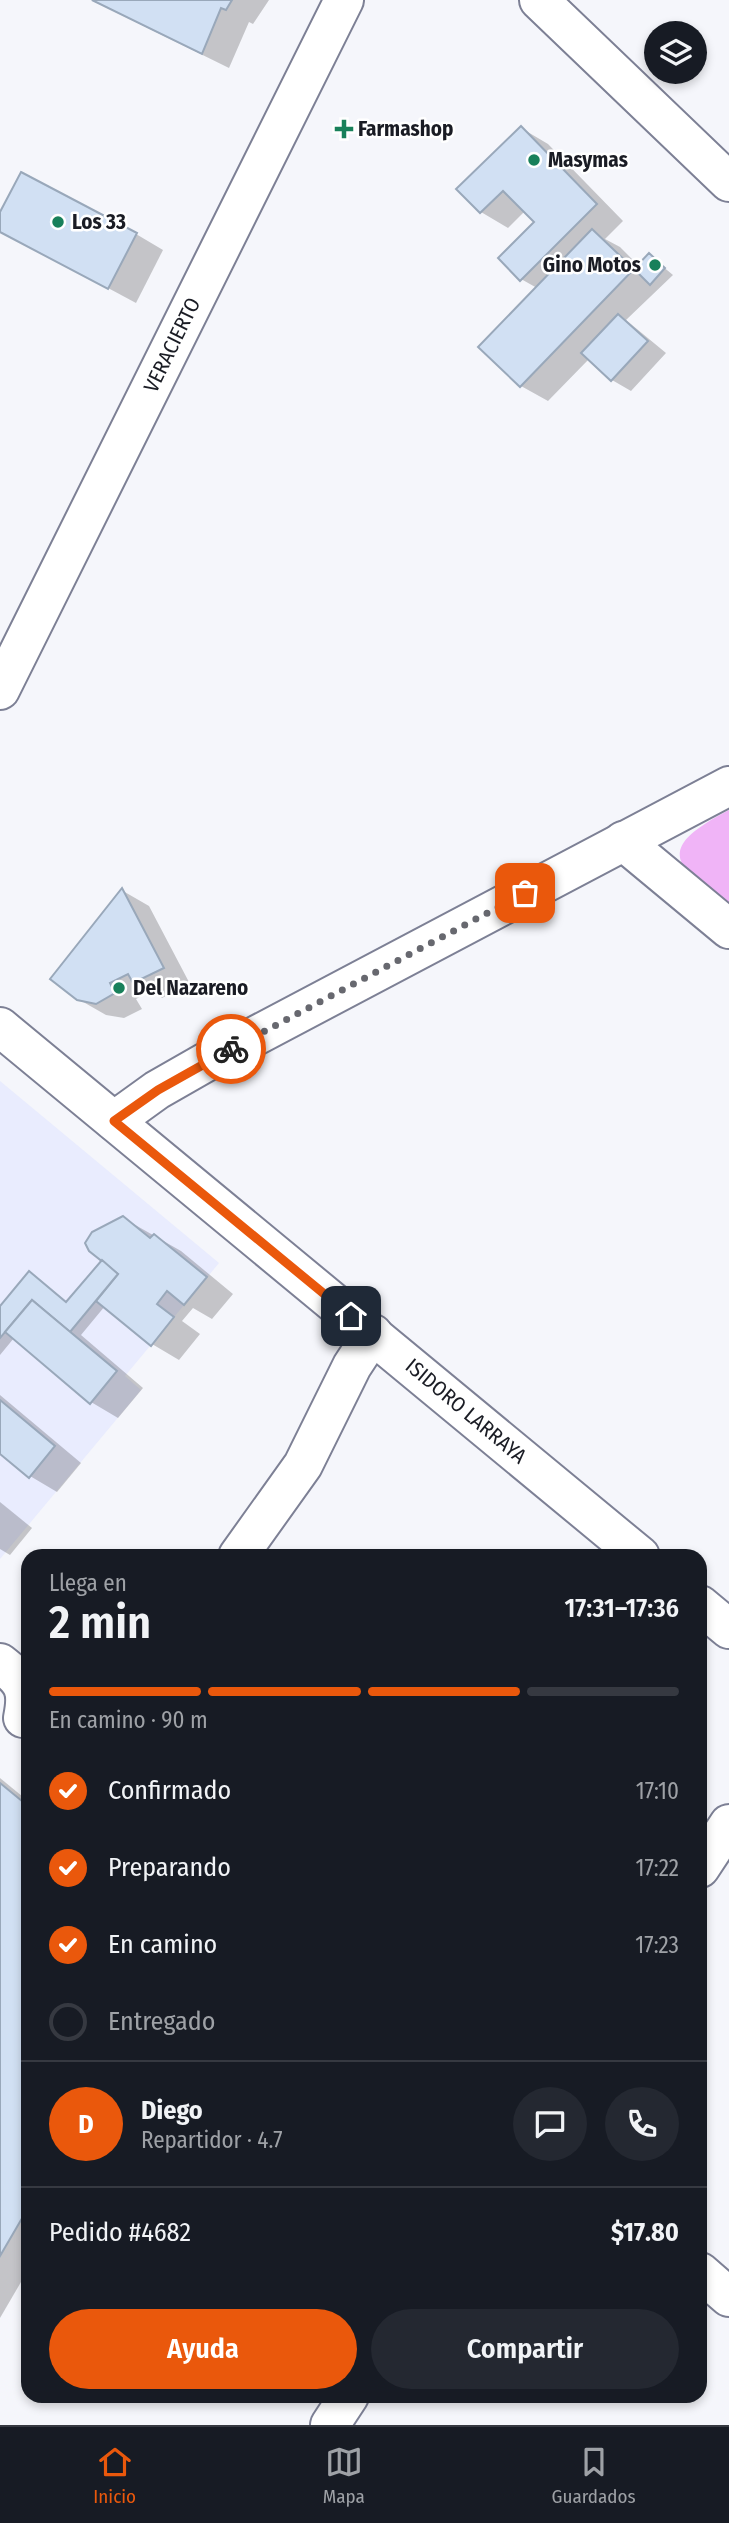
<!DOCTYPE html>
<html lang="es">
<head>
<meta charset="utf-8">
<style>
  body { margin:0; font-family:"Fira Sans Condensed",sans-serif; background:#242831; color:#f1f3f6; height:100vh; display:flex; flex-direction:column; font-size:26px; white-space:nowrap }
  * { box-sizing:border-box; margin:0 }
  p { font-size:23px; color:#9ea1a6 }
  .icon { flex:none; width:38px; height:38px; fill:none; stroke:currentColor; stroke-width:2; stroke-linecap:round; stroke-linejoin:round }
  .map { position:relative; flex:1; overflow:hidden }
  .drawer { position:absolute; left:21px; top:1549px; width:686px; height:854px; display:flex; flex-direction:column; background:#171b24; border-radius:21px; box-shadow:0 4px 10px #0003 }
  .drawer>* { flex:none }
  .buttons { position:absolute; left:644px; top:21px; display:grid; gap:14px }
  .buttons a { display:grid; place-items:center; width:63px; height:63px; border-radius:50%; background:#171b24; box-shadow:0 4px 10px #0003; font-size:35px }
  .pin { position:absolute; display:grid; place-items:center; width:60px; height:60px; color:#fff; margin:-30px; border-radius:14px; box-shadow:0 4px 10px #0006 }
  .courier { position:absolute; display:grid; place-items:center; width:70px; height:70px; margin:-35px; border:5px solid #ea580c; border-radius:50%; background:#fff; color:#222; box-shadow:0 2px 9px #0007 }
  .summary em { font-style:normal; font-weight:600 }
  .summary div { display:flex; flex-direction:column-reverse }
  .summary { display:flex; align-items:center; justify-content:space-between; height:119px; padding:0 28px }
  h1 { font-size:46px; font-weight:600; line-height:52px }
  .bar { display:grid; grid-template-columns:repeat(4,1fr); gap:10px 7px; align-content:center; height:84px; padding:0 28px }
  .bar i { height:9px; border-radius:5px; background:#363941 }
  .bar .current { background:#ea580c }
  .bar p { grid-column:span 4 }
  .line { display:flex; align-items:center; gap:18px; padding:0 28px; border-top:2px solid #363941 }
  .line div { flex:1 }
  .round { display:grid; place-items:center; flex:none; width:74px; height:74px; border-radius:37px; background:#242831 }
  ol { padding:0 28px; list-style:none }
  li { display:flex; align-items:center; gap:21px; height:77px }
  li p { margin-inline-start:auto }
  li .icon { padding:7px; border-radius:50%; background:#ea580c; color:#fff; stroke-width:4 }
  li:last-child { color:#9ea1a6 }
  li i { width:38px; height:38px; border:4px solid #363941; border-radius:50% }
  .cta { display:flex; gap:14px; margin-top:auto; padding:14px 28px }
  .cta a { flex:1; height:80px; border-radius:42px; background:#ea580c; color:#fff; font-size:28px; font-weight:600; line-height:80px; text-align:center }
  .cta a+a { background:#242831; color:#f1f3f6 }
  .tabs { display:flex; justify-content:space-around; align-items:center; height:98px; border-top:2px solid #363941; background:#171b24; font-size:19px; color:#9ea1a6 }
  .tabs a { display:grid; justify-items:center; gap:4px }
  .tabs .current { color:#ea580c }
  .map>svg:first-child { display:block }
</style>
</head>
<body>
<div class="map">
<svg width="729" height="2425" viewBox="0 0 729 2425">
  <rect width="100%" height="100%" fill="#f5f6fb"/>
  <!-- built -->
  <polygon fill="#e9ecfe" points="0,1081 219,1263 125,1376 141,1390 0,1559"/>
  <!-- green -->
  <path fill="#f0b4f7" d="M729,810V912C677,864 651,851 729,810Z"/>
  <!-- shadow -->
  <g fill="#0003">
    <polygon points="91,0 269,0 253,24 249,22 229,68"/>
    <polygon points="521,128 548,144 623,221 605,239 620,247 639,266 649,255 673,275 626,320 666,353 631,391 612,380 589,359 548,401 521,386 537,288 521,279 536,222 525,211 508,228 481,212"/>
    <polygon points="0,216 136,234 163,250 136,303 0,230"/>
    <polygon points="123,891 149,906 190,984 162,998 151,991 136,999 142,1009 124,1018 106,1015 78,999"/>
    <polygon points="123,1218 181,1251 233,1294 212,1319 193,1308 182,1321 200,1334 179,1360 152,1344 105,1306 81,1335 143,1388 118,1418 91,1402 14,1338 0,1355 0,1309 30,1274 68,1303 104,1260 87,1243 89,1236"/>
    <polygon points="0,1395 81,1463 57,1492 30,1476 0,1452"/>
    <polygon points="0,1502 32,1528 10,1555 0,1549"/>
    <polygon points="0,1778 28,1801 28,2270 0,2318"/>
  </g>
  <!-- building -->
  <g fill="#d1e0f3" stroke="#99a8ba" stroke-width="2">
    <polygon points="92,0 232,0 226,10 221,8 202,54"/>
    <polygon points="521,126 597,204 520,281 498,258 534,222 503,191 480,213 456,189"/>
    <polygon points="21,172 137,233 108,289 0,232 0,212"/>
    <polygon points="592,229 634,269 520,387 478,347"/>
    <polygon points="649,253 665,268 650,285 634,269"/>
    <polygon points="618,314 648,341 611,381 581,353"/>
    <polygon points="122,888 164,968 133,983 128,974 110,983 115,993 96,1004 77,1000 50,979"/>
    <polygon points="123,1216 150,1238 154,1234 207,1277 184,1305 167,1291 157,1304 174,1317 151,1346 96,1301 118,1274 89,1251 85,1243 92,1232"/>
    <polygon points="102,1260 118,1274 70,1332 32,1300 0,1338 0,1306 29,1271 66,1302"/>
    <polygon points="32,1300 117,1371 90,1404 5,1332"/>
    <polygon points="0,1400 55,1446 29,1478 0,1454"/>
    <polygon points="0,1783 28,1806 28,2208 0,2256"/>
  </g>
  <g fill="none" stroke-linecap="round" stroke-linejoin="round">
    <!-- minor casing -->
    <g stroke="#7d8095" stroke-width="42">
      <g id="minor">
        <polyline points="0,690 344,0"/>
        <polyline points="623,841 729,929"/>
        <polyline points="0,1027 640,1556"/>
        <polyline points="114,1121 157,1090 206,1062 729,786"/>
        <polyline points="238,1556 303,1465 352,1366 373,1334"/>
        <polyline points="700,1605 729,1629"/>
        <path d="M0,1663C23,1681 29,1688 23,1718"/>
        <polyline points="700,1868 729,1824"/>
        <polyline points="700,2272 729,2297"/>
        <polyline points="330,2425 349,2396"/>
      </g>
    </g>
    <!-- major casing -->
    <g stroke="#7d8095" stroke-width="42">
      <polyline id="major" points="539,0 729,182"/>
    </g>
    <!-- minor -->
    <use href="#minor" stroke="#fff" stroke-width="38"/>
    <!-- major -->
    <use href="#major" stroke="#fff" stroke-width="38"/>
  </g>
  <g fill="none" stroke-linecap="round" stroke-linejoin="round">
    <!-- done -->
    <polyline stroke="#67686f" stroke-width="7" stroke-dasharray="0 12.6" points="231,1049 525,893"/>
    <!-- route -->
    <polyline stroke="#ea580c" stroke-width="9" points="231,1049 158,1090 114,1121 351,1316"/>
  </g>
  <!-- markers -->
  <g fill="#18805a" stroke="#fff" stroke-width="2.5">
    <path d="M340.5 118.5h7v7h7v7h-7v7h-7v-7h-7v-7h7z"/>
    <circle cx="534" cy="160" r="7"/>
    <circle cx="58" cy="222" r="7"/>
    <circle cx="655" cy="265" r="7"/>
    <circle cx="119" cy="988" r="7"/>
  </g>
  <g text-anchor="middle" stroke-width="5" stroke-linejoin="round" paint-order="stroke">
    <!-- poi labels -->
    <g font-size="21" font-weight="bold" fill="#1a1c24" stroke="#fff" text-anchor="start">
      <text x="358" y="136">Farmashop</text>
      <text x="548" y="167">Masymas</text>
      <text x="72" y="229">Los 33</text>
      <text x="641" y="272" text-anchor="end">Gino Motos</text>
      <text x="133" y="995">Del Nazareno</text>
    </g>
    <!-- street labels -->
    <g font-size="21" fill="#1a1c24" stroke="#fff">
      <text transform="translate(172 345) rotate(-64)" y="7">VERACIERTO</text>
      <text transform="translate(466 1411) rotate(40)" y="7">ISIDORO LARRAYA</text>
    </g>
  </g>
</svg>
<div class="buttons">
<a><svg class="icon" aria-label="layers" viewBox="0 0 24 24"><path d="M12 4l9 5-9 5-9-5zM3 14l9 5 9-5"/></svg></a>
</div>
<div class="pin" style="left:525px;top:893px;background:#ea580c"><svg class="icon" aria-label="bag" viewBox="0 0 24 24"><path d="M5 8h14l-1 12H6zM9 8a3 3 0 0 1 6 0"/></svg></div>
<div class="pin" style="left:351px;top:1316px;background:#1f2937"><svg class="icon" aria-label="home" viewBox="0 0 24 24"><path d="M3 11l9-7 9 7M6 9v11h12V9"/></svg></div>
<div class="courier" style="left:231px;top:1049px"><svg class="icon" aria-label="bike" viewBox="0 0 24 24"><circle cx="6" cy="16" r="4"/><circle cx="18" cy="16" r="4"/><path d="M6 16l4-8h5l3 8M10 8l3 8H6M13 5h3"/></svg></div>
<section class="drawer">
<div class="summary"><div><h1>2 min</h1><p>Llega en</p></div><em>17:31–17:36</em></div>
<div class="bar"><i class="current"></i><i class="current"></i><i class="current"></i><i></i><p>En camino · 90 m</p></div>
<ol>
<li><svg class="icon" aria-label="check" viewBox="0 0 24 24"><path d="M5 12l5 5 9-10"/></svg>Confirmado<p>17:10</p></li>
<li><svg class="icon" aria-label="check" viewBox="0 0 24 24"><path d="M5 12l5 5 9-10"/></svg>Preparando<p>17:22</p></li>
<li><svg class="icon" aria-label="check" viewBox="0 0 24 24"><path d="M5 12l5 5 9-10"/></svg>En camino<p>17:23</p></li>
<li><i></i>Entregado</li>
</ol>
<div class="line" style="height:126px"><b class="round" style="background:#ea580c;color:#fff">D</b><div><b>Diego</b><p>Repartidor · 4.7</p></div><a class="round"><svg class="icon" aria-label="chat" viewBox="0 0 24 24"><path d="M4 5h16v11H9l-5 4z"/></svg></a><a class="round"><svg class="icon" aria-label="phone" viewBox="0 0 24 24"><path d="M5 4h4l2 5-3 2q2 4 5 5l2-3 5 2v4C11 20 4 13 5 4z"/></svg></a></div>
<div class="line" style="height:91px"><div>Pedido #4682</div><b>$17.80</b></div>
<div class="cta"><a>Ayuda</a><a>Compartir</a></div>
</section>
</div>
<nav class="tabs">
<a class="current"><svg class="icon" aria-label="home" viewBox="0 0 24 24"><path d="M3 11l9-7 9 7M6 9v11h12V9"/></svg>Inicio</a>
<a><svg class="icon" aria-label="map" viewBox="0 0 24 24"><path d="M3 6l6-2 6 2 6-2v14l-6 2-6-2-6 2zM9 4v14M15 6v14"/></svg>Mapa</a>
<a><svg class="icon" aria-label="saved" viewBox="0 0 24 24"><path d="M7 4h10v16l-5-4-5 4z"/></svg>Guardados</a>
</nav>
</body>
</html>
